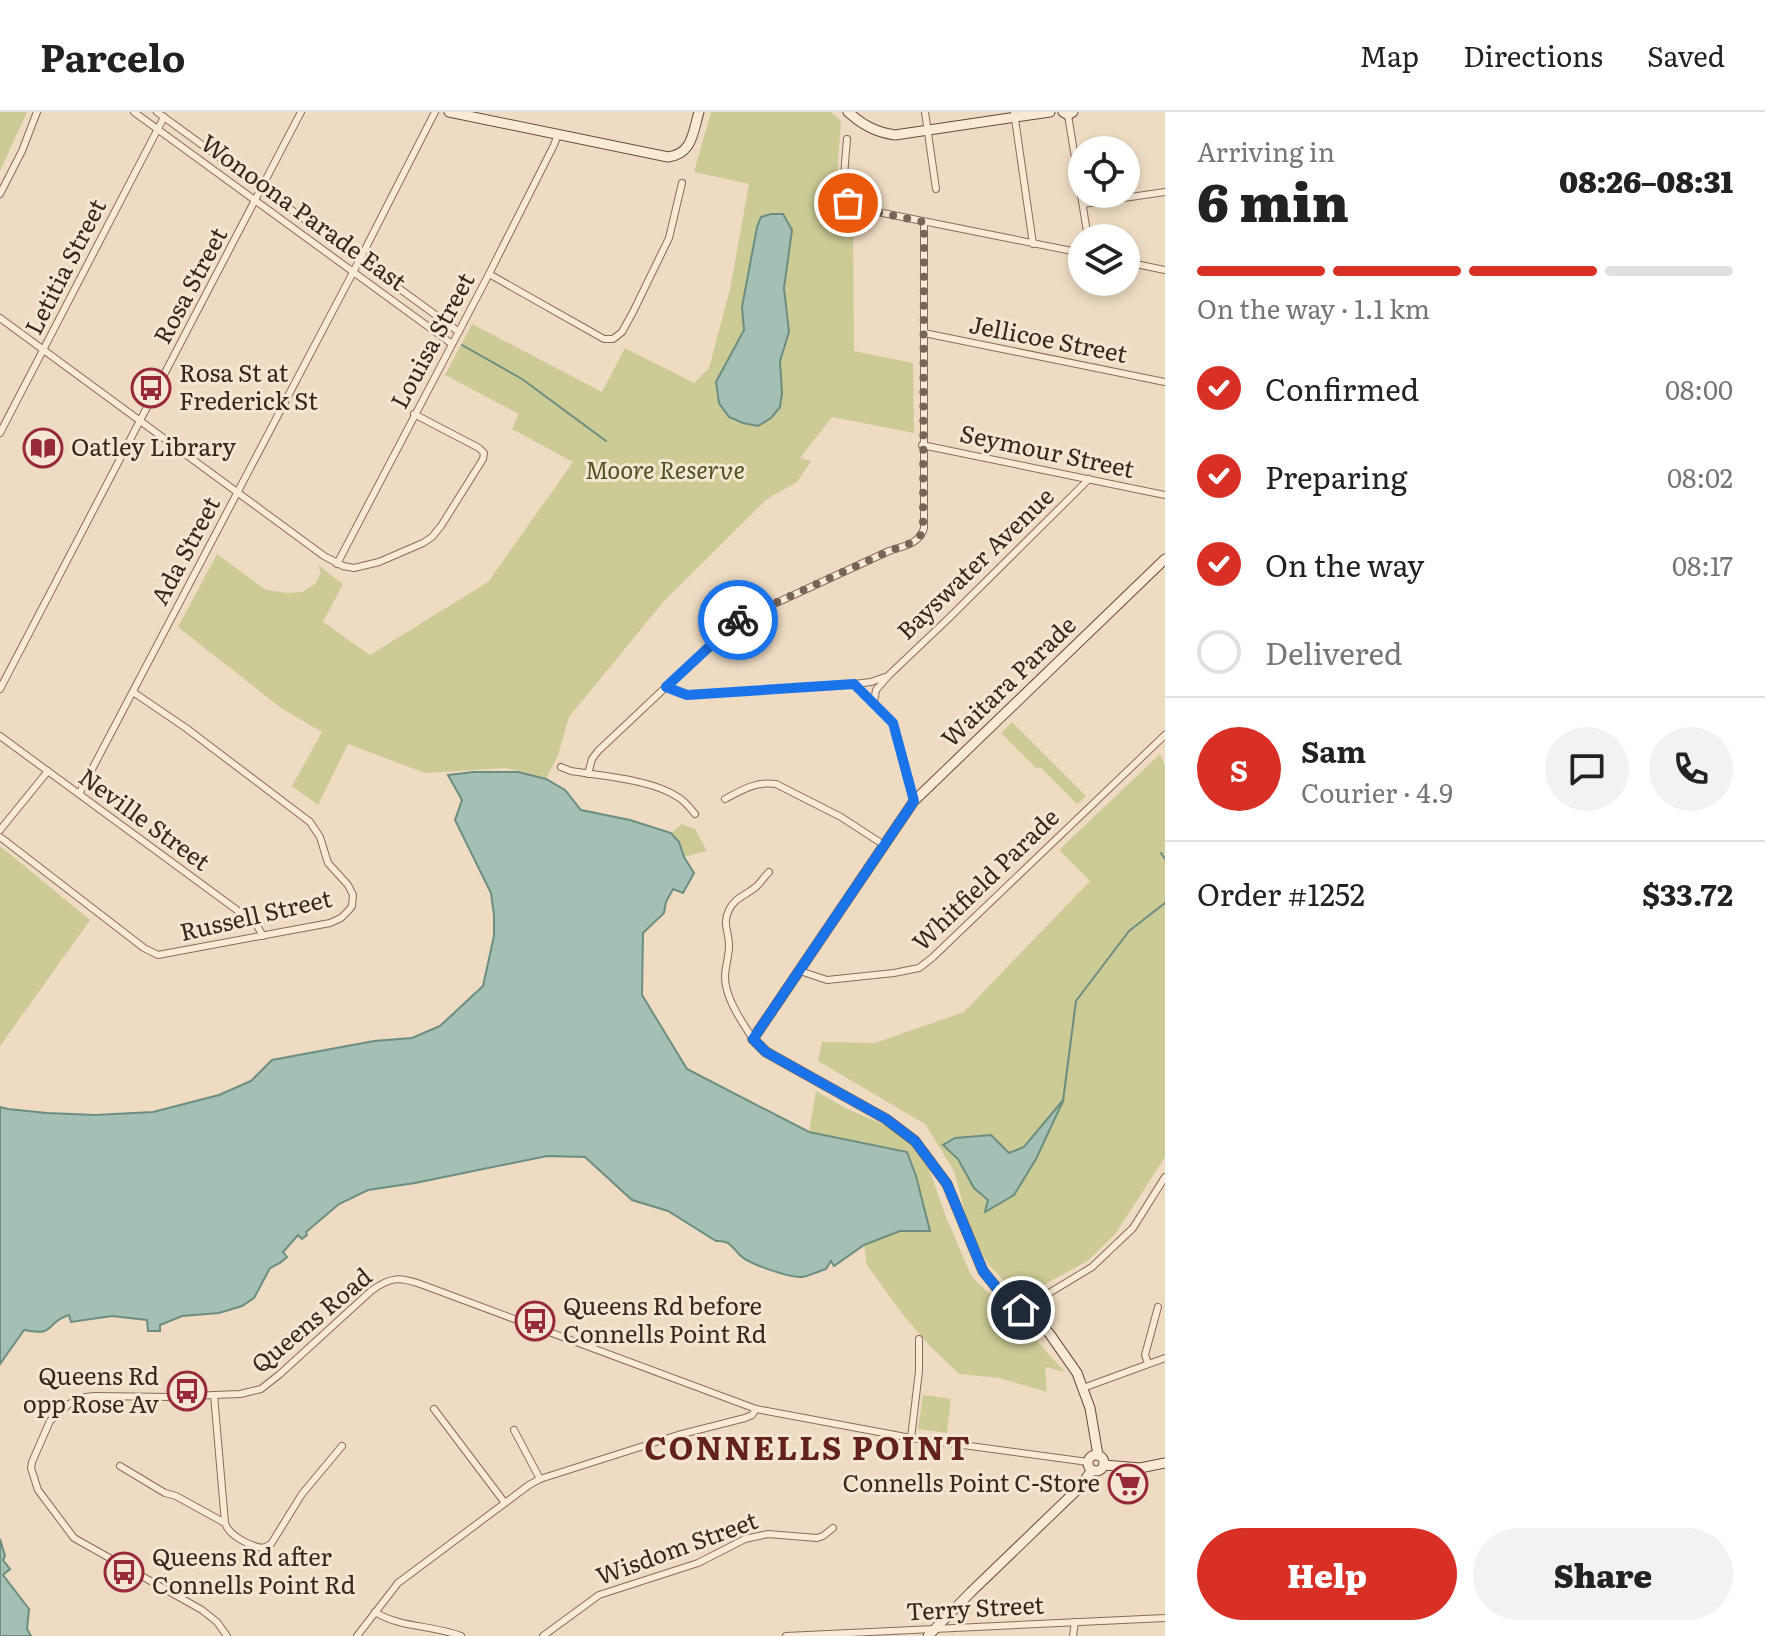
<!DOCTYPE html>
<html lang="en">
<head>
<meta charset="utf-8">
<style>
  body { margin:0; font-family:Literata,serif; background:#f2f2f2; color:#222; height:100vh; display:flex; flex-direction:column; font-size:30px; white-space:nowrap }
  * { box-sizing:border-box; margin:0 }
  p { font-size:26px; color:#767676 }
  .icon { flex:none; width:44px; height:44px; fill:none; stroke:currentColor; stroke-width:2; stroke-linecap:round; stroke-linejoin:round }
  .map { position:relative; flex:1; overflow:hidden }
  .side { display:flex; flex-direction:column; background:#fff; width:600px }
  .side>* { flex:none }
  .tools { position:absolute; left:1068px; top:24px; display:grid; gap:16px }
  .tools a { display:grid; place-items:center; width:72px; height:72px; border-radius:50%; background:#fff; box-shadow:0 4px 12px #0003; font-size:40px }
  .pin { position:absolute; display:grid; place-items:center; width:68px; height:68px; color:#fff; margin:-34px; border:4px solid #fff; border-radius:50%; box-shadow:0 2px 8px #0007 }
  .courier { position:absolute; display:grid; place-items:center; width:80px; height:80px; margin:-40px; border:6px solid #1a73e8; border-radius:50%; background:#fff; color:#222; box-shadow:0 2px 10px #0007 }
  .summary em { font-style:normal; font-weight:800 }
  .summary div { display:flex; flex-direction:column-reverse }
  .summary { display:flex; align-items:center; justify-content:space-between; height:136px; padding:0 32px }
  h1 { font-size:52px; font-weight:800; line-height:60px }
  .bar { display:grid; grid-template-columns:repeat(4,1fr); gap:12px 8px; align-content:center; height:96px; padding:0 32px }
  .bar i { height:10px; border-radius:6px; background:#e0e0e0 }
  .bar .current { background:#d93025 }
  .bar p { grid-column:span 4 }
  .line { display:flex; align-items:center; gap:20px; padding:0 32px; border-top:2px solid #e0e0e0 }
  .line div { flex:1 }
  .round { display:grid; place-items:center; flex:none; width:84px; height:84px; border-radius:42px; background:#f2f2f2 }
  ol { padding:0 32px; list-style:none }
  li { display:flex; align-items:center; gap:24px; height:88px }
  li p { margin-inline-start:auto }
  li .icon { padding:8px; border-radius:50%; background:#d93025; color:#fff; stroke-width:4 }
  li:last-child { color:#767676 }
  li i { width:44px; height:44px; border:4px solid #e0e0e0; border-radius:50% }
  .action { display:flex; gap:16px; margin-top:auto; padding:16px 32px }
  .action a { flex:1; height:92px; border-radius:48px; background:#d93025; color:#fff; font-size:32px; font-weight:800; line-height:92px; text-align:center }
  .action a+a { background:#f2f2f2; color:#222 }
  header { display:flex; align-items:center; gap:48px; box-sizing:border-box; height:112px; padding:0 40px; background:#fff; border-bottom:2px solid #e0e0e0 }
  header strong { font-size:38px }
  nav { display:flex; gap:44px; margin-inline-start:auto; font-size:28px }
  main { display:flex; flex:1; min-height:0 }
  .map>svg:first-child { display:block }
</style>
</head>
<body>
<header>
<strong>Parcelo</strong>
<nav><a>Map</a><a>Directions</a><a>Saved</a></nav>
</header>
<main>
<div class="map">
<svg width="1165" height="1524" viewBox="0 0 1165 1524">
  <rect width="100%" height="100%" fill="#eedbc2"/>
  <!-- green -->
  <g fill="#cccb96">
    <polygon points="0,0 27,0 0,59"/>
    <path d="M711,0H831L841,9L836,77C837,90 840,101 853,105L854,239L913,251L914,321L832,305L800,346L811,349L797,370L767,387L664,489L569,605L558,643L546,667L506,656L425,661L348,632L318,693L292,674L322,620L281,596L178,515L217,442L266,478L288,481L302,480L315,472L321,461L318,453L343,472L323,510L370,543L488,470L573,350L512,317L519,302L445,263L472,212L602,280L625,236L694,271L709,256L730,177L749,72L694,60Z"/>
    <polygon points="1012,610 1086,684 1077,692 1040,655 1037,657 1001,621"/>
    <polygon points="1160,642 1165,654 1165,1045 1116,1121 1089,1148 1031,1180 1015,1180 988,1152 969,1115 954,1059 925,1012 818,949 822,930 875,931 964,900 1090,769 1059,738"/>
    <polygon points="682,712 695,717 707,739 684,745 679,730 671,721"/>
    <polygon points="0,734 90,808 0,934"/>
    <polygon points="816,979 845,996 887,1014 914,1033 927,1051 946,1105 972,1165 1023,1214 1065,1260 1045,1255 1047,1280 999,1266 959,1262 928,1232 901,1200 867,1153 864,1133 901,1119 930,1119 916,1064 907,1040 809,1020"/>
    <polygon points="923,1283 951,1287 947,1321 918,1317"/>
  </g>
  <!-- water -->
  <g fill="#a4c0b4" stroke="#6b8e81" stroke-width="2">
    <polygon points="771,102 783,102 792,118 784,176 789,220 780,249 782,281 780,295 771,306 758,314 743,311 729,305 719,291 716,270 744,218 742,195 757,115 761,105"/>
    <path d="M473,660H518L546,667L565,678L581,698L630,708L671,721L679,730L684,745L694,761L683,781L673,777L666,790L664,801L643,821L642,883L687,957L809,1020L907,1040L916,1064L930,1119H900L864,1133L834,1154L831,1149L826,1157C819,1159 809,1164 802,1165C790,1166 749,1152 741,1144C731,1135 731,1128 716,1129L668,1099L632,1088L585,1045L547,1044L415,1071L368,1078L339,1092L306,1120L307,1123L302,1127L298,1123L283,1140L287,1145L280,1151L270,1156L254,1186L242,1194L219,1201L182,1204L160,1213V1219H148L147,1208L112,1204L71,1210L69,1203C45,1210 57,1225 24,1218L0,1252V995L8,997L47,1001L95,1003L153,1000L219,983L251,969L272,948L374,929L412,926L440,914L483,874L494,824V803L491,781L455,708L462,688L448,663Z"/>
    <polygon points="1064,987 1036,1047 1014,1083 985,1100 988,1088 974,1076 958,1047 943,1033 955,1026 991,1023 1009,1041 1024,1035"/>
    <polygon points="0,1427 5,1444 3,1448 10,1457 3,1463 29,1497 27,1517 31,1524 0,1524"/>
  </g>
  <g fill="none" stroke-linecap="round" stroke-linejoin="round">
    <!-- stream -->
    <g stroke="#6b8e81" stroke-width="2">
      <polyline points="462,233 522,267 606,329"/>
      <polyline points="1161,741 1165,747"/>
      <polyline points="1063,989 1076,889 1129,819 1165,791"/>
    </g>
    <!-- street casing -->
    <g stroke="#886c59" stroke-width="8">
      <g id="street">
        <polyline points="134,0 452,232"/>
        <polyline points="157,0 459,220"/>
        <polyline points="925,0 936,77"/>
        <polyline points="1014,0 1033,132"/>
        <polyline points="1068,3 1088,126"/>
        <path d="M847,27C846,46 839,82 853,95L1082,141"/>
        <polyline points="0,82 22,39 37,0"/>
        <polyline points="1083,92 1165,80"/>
        <polyline points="1126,150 1165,158"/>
        <polyline points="489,162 604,227 613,227 622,220 633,200 669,126 682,71"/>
        <polyline points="0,206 324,444 343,454 354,456 379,450 423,431 432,425 441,414 483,347 484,341 479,336 414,302"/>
        <polyline points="924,221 1165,270"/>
        <polyline points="0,321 164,5"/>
        <polyline points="922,333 1165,383"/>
        <polyline points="337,452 489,162 554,33 558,22"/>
        <polyline points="854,572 871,570 885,565"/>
        <polyline points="666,575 687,583 854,572 893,611 914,689"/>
        <polyline points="0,577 301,0"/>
        <polyline points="874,590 876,578 889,563 950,505 1089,367"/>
        <polyline points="0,624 256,812 263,824"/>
        <path d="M561,655L571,659C603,664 657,668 682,688C687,692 691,697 695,702"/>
        <path d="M588,662L592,647L598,639L735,510L889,439C903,434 920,432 924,416V110"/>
        <polyline points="79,682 360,147 435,0"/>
        <path d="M725,687C742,678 756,669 776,672L841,705L884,733"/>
        <polyline points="0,718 48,659"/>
        <polyline points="0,725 144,836 158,843 330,811 341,806 349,798 352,794 353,783 348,773 328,751 320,725 310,710 186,616 133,580"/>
        <polyline points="800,859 827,868 894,861 919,856 932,846 1165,623"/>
        <path d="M753,927C742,910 725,886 725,865C725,855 729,845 729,834C729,819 722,812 729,798C735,785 747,783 757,774C761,770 765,764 769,760"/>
        <polyline points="1021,1198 1092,1155 1133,1116 1165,1065"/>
        <polyline points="1148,1251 1145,1243 1158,1195"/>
        <polyline points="1083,1276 1165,1246"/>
        <polyline points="214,1283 225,1411"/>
        <polyline points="434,1297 505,1391"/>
        <polyline points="514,1318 540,1367"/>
        <polyline points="911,1326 919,1259 919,1227"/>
        <path d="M120,1354L165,1381L176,1384L225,1411C229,1424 250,1434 263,1436L271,1432L302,1382L342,1334"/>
        <path d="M375,1500C400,1516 433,1513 461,1524"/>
        <path d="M227,1524L217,1510L202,1498L74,1426L38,1378L31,1356L32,1350L50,1309L69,1292L85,1285L95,1284L170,1285L214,1283L240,1282L261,1277L280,1262L371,1179C391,1164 400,1165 423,1173L756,1297L911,1326L1088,1350"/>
        <polyline points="357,1524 398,1471 529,1373 540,1367 678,1323 745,1306 752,1303 756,1297"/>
        <polyline points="543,1524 599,1483 698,1451 745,1427 768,1422 817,1426 823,1424 833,1416"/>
        <polyline points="786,1524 1165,1506"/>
        <polyline points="1073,1524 1075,1510"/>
      </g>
    </g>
    <!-- secondary casing -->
    <g stroke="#694d3c" stroke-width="11">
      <g id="secondary">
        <path d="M449,0L668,45C693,42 693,19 699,0"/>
        <path d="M848,0C863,13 875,20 895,23L1050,0"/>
        <polyline points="1063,0 1068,3 1073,0"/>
        <circle cx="1096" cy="1351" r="8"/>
        <polyline points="1098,1343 1090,1296 1077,1261 1049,1221 1000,1180 983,1159 947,1072 915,1029 886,1007 766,940 753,927 914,689 1165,447"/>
        <polyline points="1104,1353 1140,1356 1165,1351"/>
        <polyline points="928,1524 971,1480 1079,1376 1092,1358"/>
      </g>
    </g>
    <!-- street -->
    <use href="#street" stroke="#f9e9d5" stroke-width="6"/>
    <!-- secondary -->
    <use href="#secondary" stroke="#f9e9d5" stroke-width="9"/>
  </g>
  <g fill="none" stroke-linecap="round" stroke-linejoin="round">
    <!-- done -->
    <path stroke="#776657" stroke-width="8" stroke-dasharray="0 14.4" d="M738,508L889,439C902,434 917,432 923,419L924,110L853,95L848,91"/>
    <!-- route -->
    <polyline stroke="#1a73e8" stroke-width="10" points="738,508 666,575 687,583 854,572 893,611 914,689 753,927 766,940 886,1007 915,1029 947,1072 983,1159 1000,1180 1021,1198"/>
  </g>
  <!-- icons -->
  <defs>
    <g id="bus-ring" transform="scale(2)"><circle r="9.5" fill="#f5e6d1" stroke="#972938" stroke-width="1.5"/><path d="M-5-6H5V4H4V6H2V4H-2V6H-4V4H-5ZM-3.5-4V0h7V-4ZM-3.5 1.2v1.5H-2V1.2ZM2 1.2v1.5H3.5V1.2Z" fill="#972938"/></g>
    <g id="library-ring" transform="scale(2)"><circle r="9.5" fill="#f5e6d1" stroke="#972938" stroke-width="1.5"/><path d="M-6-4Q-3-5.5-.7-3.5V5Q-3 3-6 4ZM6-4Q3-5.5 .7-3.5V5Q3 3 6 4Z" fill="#972938"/></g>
    <g id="supermarket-ring" transform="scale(2)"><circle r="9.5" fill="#f5e6d1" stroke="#972938" stroke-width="1.5"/><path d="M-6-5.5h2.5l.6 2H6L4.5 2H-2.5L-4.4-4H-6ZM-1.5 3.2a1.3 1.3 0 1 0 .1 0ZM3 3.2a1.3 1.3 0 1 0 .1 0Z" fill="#972938"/></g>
  </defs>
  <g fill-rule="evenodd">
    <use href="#bus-ring" x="151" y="276"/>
    <use href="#library-ring" x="43" y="336"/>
    <use href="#bus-ring" x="535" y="1209"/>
    <use href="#bus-ring" x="187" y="1279"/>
    <use href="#supermarket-ring" x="1128" y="1372"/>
    <use href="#bus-ring" x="124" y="1460"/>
  </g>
  <g text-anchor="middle" stroke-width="6" stroke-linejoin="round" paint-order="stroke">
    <!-- street labels -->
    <g font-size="24" fill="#37271d" stroke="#f5e6d1">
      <text transform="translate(303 101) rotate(36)" y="8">Wonoona Parade East</text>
      <text transform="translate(66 155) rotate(-63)" y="8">Letitia Street</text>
      <text transform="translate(191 174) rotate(-62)" y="8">Rosa Street</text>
      <text transform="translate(1048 228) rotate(11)" y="8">Jellicoe Street</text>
      <text transform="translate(433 229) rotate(-62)" y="8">Louisa Street</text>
      <text transform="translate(1047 340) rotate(12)" y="8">Seymour Street</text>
      <text transform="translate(186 439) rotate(-62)" y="8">Ada Street</text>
      <text transform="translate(976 452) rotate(-44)" y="8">Bayswater Avenue</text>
      <text transform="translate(1009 570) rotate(-44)" y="8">Waitara Parade</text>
      <text transform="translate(144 708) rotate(36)" y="8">Neville Street</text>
      <text transform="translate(986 768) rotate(-44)" y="8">Whitfield Parade</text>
      <text transform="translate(256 804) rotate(-13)" y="8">Russell Street</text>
      <text transform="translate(312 1209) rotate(-40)" y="8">Queens Road</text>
      <text transform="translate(677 1437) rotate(-20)" y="8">Wisdom Street</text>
      <text transform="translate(975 1497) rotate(-3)" y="8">Terry Street</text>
    </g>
    <!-- poi labels -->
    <g font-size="24" fill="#37271d" stroke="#f5e6d1" text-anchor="start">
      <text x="179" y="270">Rosa St at<tspan x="179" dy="28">Frederick St</tspan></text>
      <text x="71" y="344">Oatley Library</text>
      <text x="563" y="1203">Queens Rd before<tspan x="563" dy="28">Connells Point Rd</tspan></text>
      <text x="159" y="1273" text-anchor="end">Queens Rd<tspan x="159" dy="28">opp Rose Av</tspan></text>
      <text x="1100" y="1380" text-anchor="end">Connells Point C-Store</text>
      <text x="152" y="1454">Queens Rd after<tspan x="152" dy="28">Connells Point Rd</tspan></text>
    </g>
    <!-- park labels -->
    <g font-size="24" font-style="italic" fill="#4e5424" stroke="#f5e6d1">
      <text x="665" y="367">Moore Reserve</text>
    </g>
    <!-- district labels -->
    <g font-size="32" font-weight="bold" letter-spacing="2" fill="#64221d" stroke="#f5e6d1">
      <text x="808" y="1348">CONNELLS POINT</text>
    </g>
  </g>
</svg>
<div class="tools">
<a><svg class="icon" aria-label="locate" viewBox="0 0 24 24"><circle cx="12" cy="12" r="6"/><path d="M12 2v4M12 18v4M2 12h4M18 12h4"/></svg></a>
<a><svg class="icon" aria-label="layers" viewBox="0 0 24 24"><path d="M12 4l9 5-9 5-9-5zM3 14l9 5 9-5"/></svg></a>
</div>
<div class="pin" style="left:848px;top:91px;background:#ea580c"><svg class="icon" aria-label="bag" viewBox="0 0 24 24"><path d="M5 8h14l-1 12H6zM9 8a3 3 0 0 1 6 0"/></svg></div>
<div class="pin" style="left:1021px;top:1198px;background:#1f2937"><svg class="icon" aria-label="home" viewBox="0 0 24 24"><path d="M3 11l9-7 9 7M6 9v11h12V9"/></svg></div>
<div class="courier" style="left:738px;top:508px"><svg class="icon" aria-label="bike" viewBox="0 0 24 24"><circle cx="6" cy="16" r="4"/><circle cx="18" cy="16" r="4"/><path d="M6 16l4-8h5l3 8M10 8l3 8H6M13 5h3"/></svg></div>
</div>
<section class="side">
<div class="summary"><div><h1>6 min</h1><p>Arriving in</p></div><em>08:26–08:31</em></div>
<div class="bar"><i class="current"></i><i class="current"></i><i class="current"></i><i></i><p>On the way · 1.1 km</p></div>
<ol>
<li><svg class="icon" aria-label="check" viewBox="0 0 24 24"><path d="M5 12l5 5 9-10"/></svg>Confirmed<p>08:00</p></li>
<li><svg class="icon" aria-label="check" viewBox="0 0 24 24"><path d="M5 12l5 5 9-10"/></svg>Preparing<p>08:02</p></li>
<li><svg class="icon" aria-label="check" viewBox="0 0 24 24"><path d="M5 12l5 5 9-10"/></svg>On the way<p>08:17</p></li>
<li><i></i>Delivered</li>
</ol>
<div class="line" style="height:144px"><b class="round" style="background:#d93025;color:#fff">S</b><div><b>Sam</b><p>Courier · 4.9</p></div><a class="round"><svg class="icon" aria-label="chat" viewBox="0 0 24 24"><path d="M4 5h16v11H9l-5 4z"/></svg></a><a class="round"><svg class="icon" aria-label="phone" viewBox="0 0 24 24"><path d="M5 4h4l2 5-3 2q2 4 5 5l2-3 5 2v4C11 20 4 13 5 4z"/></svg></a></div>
<div class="line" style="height:104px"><div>Order #1252</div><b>$33.72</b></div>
<div class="action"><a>Help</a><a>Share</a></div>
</section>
</main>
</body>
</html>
